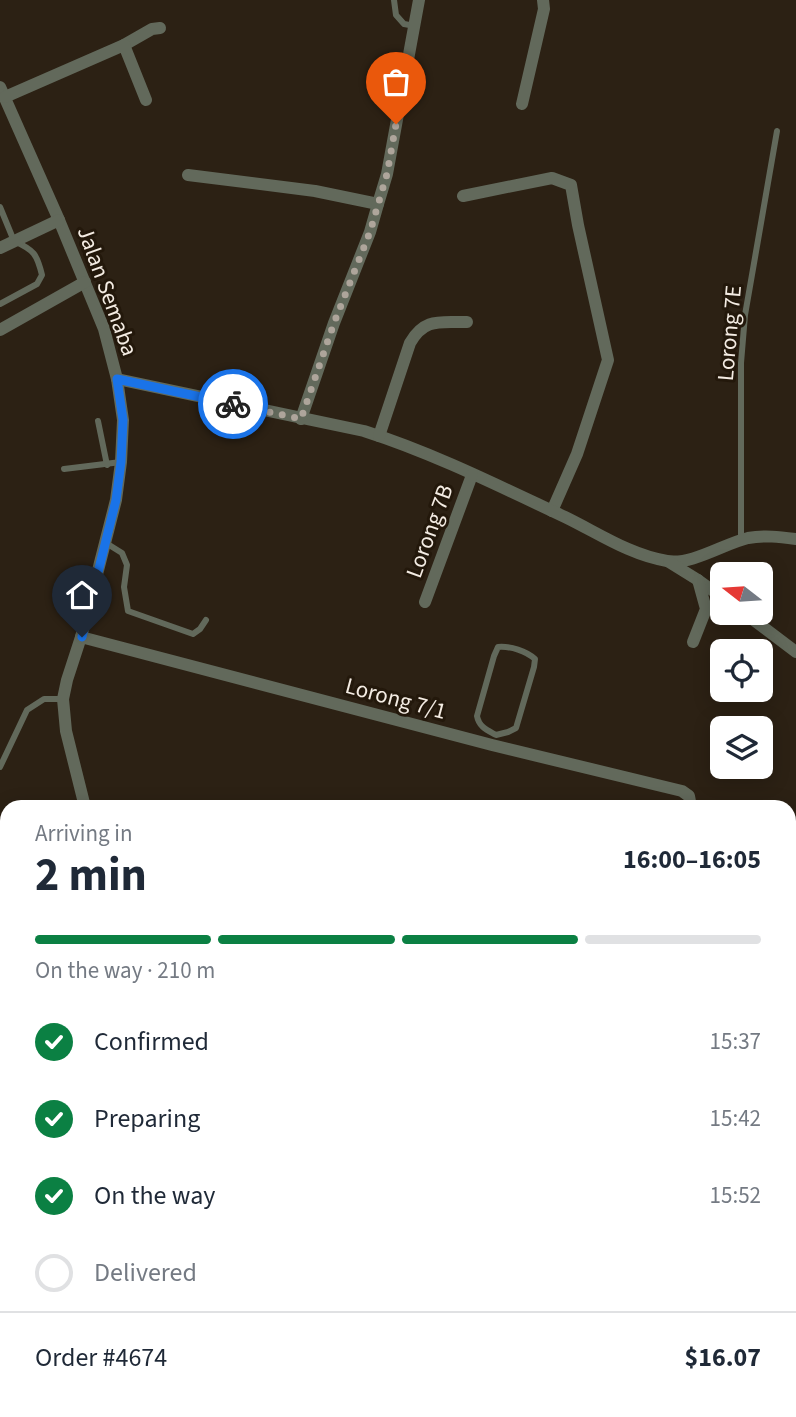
<!DOCTYPE html>
<html lang="en">
<head>
<meta charset="utf-8">
<style>
  body { margin:0; font-family:"Source Sans 3",sans-serif; background:#f6f6f7; color:#1f2937; height:100vh; display:flex; flex-direction:column; font-size:26px; white-space:nowrap }
  * { box-sizing:border-box; margin:0 }
  p { font-size:23px; color:#747a83 }
  .icon { flex:none; width:38px; height:38px; fill:none; stroke:currentColor; stroke-width:2; stroke-linecap:round; stroke-linejoin:round }
  .map { position:relative; flex:1; overflow:hidden }
  .drawer { position:absolute; left:0px; top:800px; width:796px; height:618px; display:flex; flex-direction:column; background:#fff; border-radius:21px 21px 0 0; box-shadow:0 4px 18px #0003 }
  .drawer>* { flex:none }
  .needle { width:46px; rotate:287deg }
  .buttons { position:absolute; left:710px; top:562px; display:grid; gap:14px }
  .buttons a { display:grid; place-items:center; width:63px; height:63px; border-radius:10px; background:#fff; box-shadow:0 4px 18px #0003; font-size:35px }
  .pin { position:absolute; display:grid; place-items:center; width:60px; height:60px; color:#fff; margin:-72px -30px; border-radius:50% 50% 50% 0; rotate:-45deg; box-shadow:0 0 7px #0007 }
  .pin .icon { rotate:45deg }
  .courier { position:absolute; display:grid; place-items:center; width:70px; height:70px; margin:-35px; border:5px solid #1a73e8; border-radius:50%; background:#fff; color:#222; box-shadow:0 2px 9px #0007 }
  .headline em { font-style:normal; font-weight:700 }
  .headline div { display:flex; flex-direction:column-reverse }
  .headline { display:flex; align-items:center; justify-content:space-between; height:119px; padding:0 35px }
  h1 { font-size:46px; font-weight:700; line-height:52px }
  .bar { display:grid; grid-template-columns:repeat(4,1fr); gap:10px 7px; align-content:center; height:84px; padding:0 35px }
  .bar i { height:9px; border-radius:5px; background:#e0e1e3 }
  .bar .selected { background:#0b8043 }
  .bar p { grid-column:span 4 }
  .line { display:flex; align-items:center; gap:18px; padding:0 35px; border-top:2px solid #e0e1e3 }
  .line div { flex:1 }
  ol { padding:0 35px; list-style:none }
  li { display:flex; align-items:center; gap:21px; height:77px }
  li p { margin-inline-start:auto }
  li .icon { padding:7px; border-radius:50%; background:#0b8043; color:#fff; stroke-width:4 }
  li:last-child { color:#747a83 }
  li i { width:38px; height:38px; border:4px solid #e0e1e3; border-radius:50% }
  .map>svg:first-child { display:block }
</style>
</head>
<body>
<div class="map">
<svg width="796" height="1417" viewBox="0 0 796 1417">
  <rect width="100%" height="100%" fill="#2c2114"/>
  <g fill="none" stroke-linecap="round" stroke-linejoin="round">
    <!-- lane -->
    <g stroke="#62695b" stroke-width="6">
      <polyline points="394,0 396,15 404,24 415,26"/>
      <path d="M0,207L14,241C34,250 37,254 42,275L37,284L0,304"/>
      <polyline points="98,421 107,465"/>
      <polyline points="64,469 121,462"/>
      <polyline points="741,539 741,363 745,315 777,131"/>
      <polyline points="106,543 122,553 127,565 124,587 128,611 193,634 200,629 206,620"/>
      <path d="M498,647C511,646 526,651 535,659L534,667L516,728L508,732L496,735C487,730 479,727 477,716L494,656Z"/>
      <polyline points="0,767 27,710 44,699 63,699"/>
      <polyline points="0,986 7,985"/>
    </g>
    <!-- street -->
    <g stroke="#62695b" stroke-width="12">
      <polyline points="124,45 152,29 160,28"/>
      <polyline points="0,87 59,220 104,329 117,379 123,420 121,462 116,500 81,637 67,680 63,699 66,731 85,807"/>
      <polyline points="5,97 124,45 146,100"/>
      <polyline points="522,104 544,9 543,0"/>
      <polyline points="188,175 315,191 378,204"/>
      <polyline points="463,196 552,178 571,185 578,225 608,360 577,454 552,511"/>
      <polyline points="0,248 59,220"/>
      <polyline points="0,330 85,282"/>
      <path d="M117,379L364,431C433,453 499,486 565,517C598,533 630,555 667,561C693,565 723,544 748,538C764,535 780,537 796,539"/>
      <polyline points="301,419 334,323 370,232 378,204 387,174 419,0"/>
      <path d="M379,436L410,343C425,317 441,323 467,322"/>
      <polyline points="669,562 698,580 723,598"/>
      <polyline points="425,602 472,475"/>
      <polyline points="743,612 796,652"/>
      <polyline points="81,637 492,745 682,791 689,796 691,807"/>
      <polyline points="693,642 706,609 698,580"/>
      <polyline points="789,1343 796,1349"/>
      <polyline points="0,1375 7,1372"/>
      <polyline points="166,1410 167,1417"/>
      <polyline points="300,1410 301,1417"/>
      <polyline points="474,1417 474,1410"/>
      <polyline points="618,1417 624,1410"/>
    </g>
  </g>
  <g fill="none" stroke-linecap="round" stroke-linejoin="round">
    <!-- done -->
    <polyline stroke="#aea59b" stroke-width="7" stroke-dasharray="0 12.6" points="233,404 301,419 334,323 370,232 387,174 396,124"/>
    <!-- route -->
    <polyline stroke="#1a73e8" stroke-width="9" points="82,637 116,500 121,462 123,420 117,379 233,404"/>
  </g>
  <g text-anchor="middle" stroke-width="6" stroke-linejoin="round" paint-order="stroke">
    <!-- street labels -->
    <g font-size="23" fill="#f4ece3" stroke="#23180b">
      <text transform="translate(108 291) rotate(70)" y="8">Jalan Semaba</text>
      <text transform="translate(729 333) rotate(-85)" y="8">Lorong 7E</text>
      <text transform="translate(429 531) rotate(-70)" y="8">Lorong 7B</text>
      <text transform="translate(396 698) rotate(15)" y="8">Lorong 7/1</text>
    </g>
  </g>
</svg>
<div class="buttons">
<a><svg class="needle" viewBox="-14 -14 28 28"><path d="M0-13l5 13h-10z" fill="#e53935"/><path d="M0 13l5-13h-10z" fill="#747a83"/></svg></a>
<a><svg class="icon" aria-label="locate" viewBox="0 0 24 24"><circle cx="12" cy="12" r="6"/><path d="M12 2v4M12 18v4M2 12h4M18 12h4"/></svg></a>
<a><svg class="icon" aria-label="layers" viewBox="0 0 24 24"><path d="M12 4l9 5-9 5-9-5zM3 14l9 5 9-5"/></svg></a>
</div>
<div class="pin" style="left:396px;top:124px;background:#ea580c"><svg class="icon" aria-label="bag" viewBox="0 0 24 24"><path d="M5 8h14l-1 12H6zM9 8a3 3 0 0 1 6 0"/></svg></div>
<div class="pin" style="left:82px;top:637px;background:#1f2937"><svg class="icon" aria-label="home" viewBox="0 0 24 24"><path d="M3 11l9-7 9 7M6 9v11h12V9"/></svg></div>
<div class="courier" style="left:233px;top:404px"><svg class="icon" aria-label="bike" viewBox="0 0 24 24"><circle cx="6" cy="16" r="4"/><circle cx="18" cy="16" r="4"/><path d="M6 16l4-8h5l3 8M10 8l3 8H6M13 5h3"/></svg></div>
<section class="drawer">
<div class="headline"><div><h1>2 min</h1><p>Arriving in</p></div><em>16:00–16:05</em></div>
<div class="bar"><i class="selected"></i><i class="selected"></i><i class="selected"></i><i></i><p>On the way · 210 m</p></div>
<ol>
<li><svg class="icon" aria-label="check" viewBox="0 0 24 24"><path d="M5 12l5 5 9-10"/></svg>Confirmed<p>15:37</p></li>
<li><svg class="icon" aria-label="check" viewBox="0 0 24 24"><path d="M5 12l5 5 9-10"/></svg>Preparing<p>15:42</p></li>
<li><svg class="icon" aria-label="check" viewBox="0 0 24 24"><path d="M5 12l5 5 9-10"/></svg>On the way<p>15:52</p></li>
<li><i></i>Delivered</li>
</ol>
<div class="line" style="height:91px"><div>Order #4674</div><b>$16.07</b></div>
</section>
</div>
</body>
</html>
